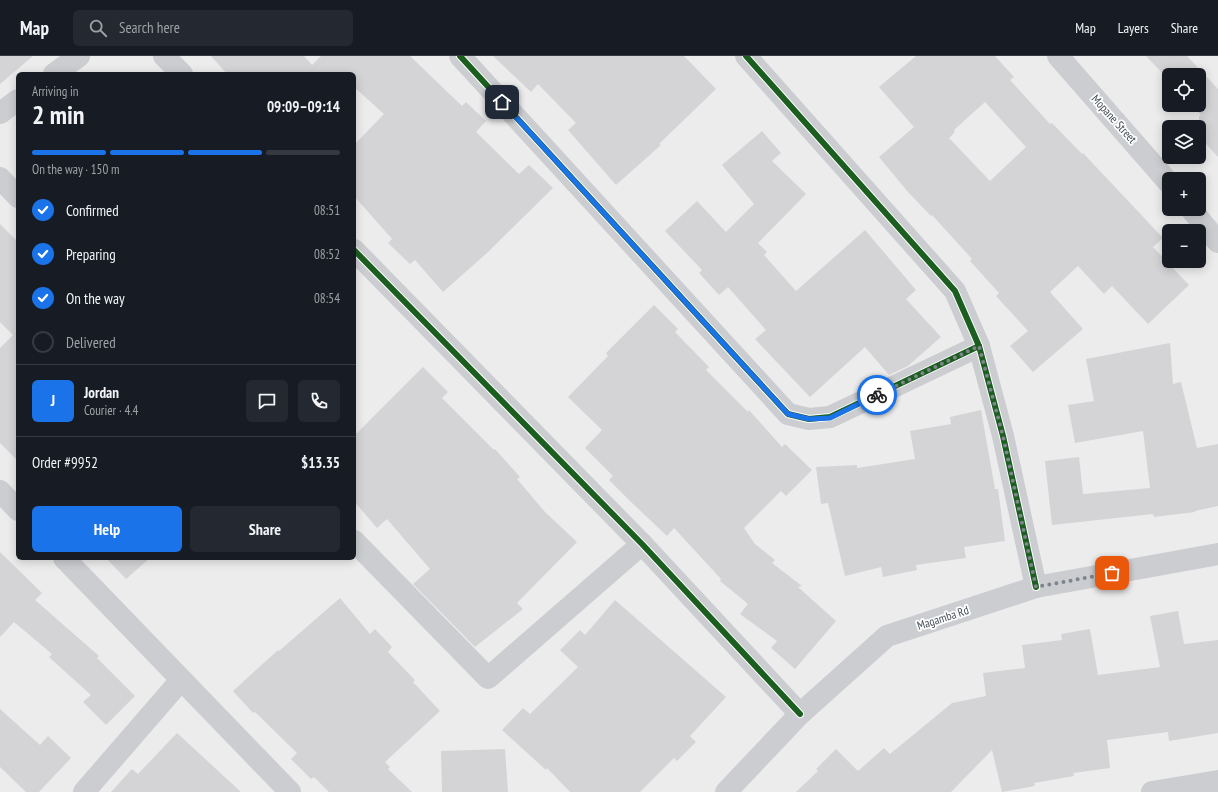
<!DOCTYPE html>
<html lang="en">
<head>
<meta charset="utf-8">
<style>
  body { margin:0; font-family:"PT Sans Narrow",sans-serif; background:#242831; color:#f1f3f6; height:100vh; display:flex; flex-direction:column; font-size:15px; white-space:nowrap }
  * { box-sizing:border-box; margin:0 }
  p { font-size:13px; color:#9ea1a6 }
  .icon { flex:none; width:22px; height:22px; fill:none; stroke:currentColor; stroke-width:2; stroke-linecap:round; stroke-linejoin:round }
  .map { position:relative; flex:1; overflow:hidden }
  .panel { position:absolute; left:16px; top:16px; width:340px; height:488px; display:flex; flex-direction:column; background:#171b24; border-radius:6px; box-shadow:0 2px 10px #0003 }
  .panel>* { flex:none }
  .fabs { position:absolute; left:1162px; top:12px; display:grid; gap:8px }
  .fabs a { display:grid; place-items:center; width:44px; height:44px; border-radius:6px; background:#171b24; box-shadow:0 2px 10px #0003; font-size:20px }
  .pin { position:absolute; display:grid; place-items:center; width:34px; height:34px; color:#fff; margin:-17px; border-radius:8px; box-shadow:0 2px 6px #0006 }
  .courier { position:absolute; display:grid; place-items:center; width:40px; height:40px; margin:-20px; border:3px solid #1a73e8; border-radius:50%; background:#fff; color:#222; box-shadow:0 1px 5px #0007 }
  .headline em { font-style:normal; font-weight:800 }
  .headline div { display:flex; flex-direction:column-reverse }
  .headline { display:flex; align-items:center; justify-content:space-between; height:68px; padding:0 16px }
  h1 { font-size:26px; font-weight:800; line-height:30px }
  .bar { display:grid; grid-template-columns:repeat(4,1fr); gap:6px 4px; align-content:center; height:48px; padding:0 16px }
  .bar i { height:5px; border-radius:3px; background:#363941 }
  .bar .selected { background:#1a73e8 }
  .bar p { grid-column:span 4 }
  .line { display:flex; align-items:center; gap:10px; padding:0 16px; border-top:1px solid #363941 }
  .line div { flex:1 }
  .round { display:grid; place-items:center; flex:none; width:42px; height:42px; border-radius:6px; background:#242831 }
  ol { padding:0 16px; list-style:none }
  li { display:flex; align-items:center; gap:12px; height:44px }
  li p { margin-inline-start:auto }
  li .icon { padding:4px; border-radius:50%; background:#1a73e8; color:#fff; stroke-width:4 }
  li:last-child { color:#9ea1a6 }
  li i { width:22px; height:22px; border:2px solid #363941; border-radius:50% }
  .action { display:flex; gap:8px; margin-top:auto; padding:8px 16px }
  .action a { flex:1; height:46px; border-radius:6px; background:#1a73e8; color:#fff; font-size:16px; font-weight:800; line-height:46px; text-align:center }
  .action a+a { background:#242831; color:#f1f3f6 }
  header { display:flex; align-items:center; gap:24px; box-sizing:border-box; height:56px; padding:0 20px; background:#171b24; border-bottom:1px solid #363941 }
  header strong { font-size:19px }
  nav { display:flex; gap:22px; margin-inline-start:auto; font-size:14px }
  .search { width:280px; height:36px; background:#242831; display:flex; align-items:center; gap:10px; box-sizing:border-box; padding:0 14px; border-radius:6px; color:#9ea1a6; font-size:15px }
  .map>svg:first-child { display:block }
</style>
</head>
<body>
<header>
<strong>Map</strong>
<div class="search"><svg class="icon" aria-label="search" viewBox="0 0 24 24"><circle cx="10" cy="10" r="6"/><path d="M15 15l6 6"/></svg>Search here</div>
<nav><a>Map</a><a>Layers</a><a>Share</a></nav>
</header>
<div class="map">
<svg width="1218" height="736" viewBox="0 0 1218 736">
  <rect width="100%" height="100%" fill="#edecec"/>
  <!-- building -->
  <g fill="#d4d4d7" fill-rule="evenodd">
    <polygon points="0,0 33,0 0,28"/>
    <polygon points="211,0 304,0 312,9 321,0 410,0 462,50 466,46 486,65 476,76 519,118 529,109 553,132 487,197 443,236 415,204 410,208 388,187 392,183 354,140 354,89 384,58 354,31 354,18 227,18"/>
    <polygon points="493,0 684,0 716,33 659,88 661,89 616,129 568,74 576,67 538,28 531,36"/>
    <path d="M916,0H995L1014,21L1010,24L1050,68L1052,67L1082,98L1083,97L1163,182L1153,191L1189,229L1148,268L1112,230L1104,238L1078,210L1050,236L1083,273L1033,316L1010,290L1028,275L996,240L999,237L970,205L972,203L932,159L931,160L908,136L879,101L914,71L879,31ZM985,46L1026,91L990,125L949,82L955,76L954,74Z"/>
    <polygon points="1146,0 1187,0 1218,33 1218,101 1199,80 1199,60 1201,59 1192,49 1199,49 1199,19 1169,19 1169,24"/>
    <polygon points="762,75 781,97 772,105 806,138 758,187 767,196 764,199 796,235 865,174 916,234 906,243 941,281 908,310 889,319 865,291 810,341 755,283 766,274 728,231 719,239 699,217 702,214 665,175 697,145 726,176 754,148 722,109"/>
    <polygon points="0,168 18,186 18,405 0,387 0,292 13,279 0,266"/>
    <polygon points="654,249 678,273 675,276 709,311 706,314 748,356 749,354 782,391 785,388 812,414 786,440 781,435 744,472 755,488 775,504 772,507 802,530 798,531 836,565 795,613 771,592 777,585 740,558 748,548 720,525 721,523 674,472 667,480 631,446 609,424 613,420 585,392 602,374 568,341 608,300 606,297"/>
    <polygon points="1170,287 1173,328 1181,326 1197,392 1218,388 1218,450 1195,455 1195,456 1154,461 1153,458 1052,469 1045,405 1079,401 1083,438 1150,432 1143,375 1075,387 1068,349 1094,345 1086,303"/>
    <polygon points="423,311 448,336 442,342 494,394 495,393 520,421 517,423 545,456 577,486 517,547 523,553 475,591 413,528 430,513 387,463 377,472 354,445 354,380"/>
    <polygon points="981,354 995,433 998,433 1005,485 964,491 966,502 916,509 917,514 883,521 881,511 845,520 828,447 821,448 816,411 857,409 857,412 915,403 910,375 951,368 950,361"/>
    <polygon points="0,496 42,537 35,544 99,600 97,602 135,640 106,669 83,646 91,639 49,601 52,598 14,566 0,581"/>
    <polygon points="106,502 150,502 126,523"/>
    <polygon points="340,542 370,578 375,573 392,591 388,596 415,624 413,626 440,655 385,706 390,711 388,713 412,736 329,736 314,721 311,723 291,703 297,697 255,656 253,657 233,635 278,594 279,595"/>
    <polygon points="615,544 726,641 690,680 696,686 677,705 674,702 640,736 570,736 547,712 546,714 502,674 523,652 530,658 578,611 560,594 580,574 585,579"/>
    <polygon points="1178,555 1184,588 1218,584 1218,677 1169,685 1168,676 1107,684 1110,712 1073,717 1074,720 1034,727 1035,730 1002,736 992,694 951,736 796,736 818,715 816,713 836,693 858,715 884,692 890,698 952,647 986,640 983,617 1025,612 1022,589 1062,584 1061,578 1090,573 1098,619 1160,611 1150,560"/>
    <polygon points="0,653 40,689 48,680 71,702 39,736 26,736 0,711"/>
    <polygon points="177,677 241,736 111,736 132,713 138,718"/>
    <polygon points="505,693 508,736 442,736 441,695"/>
  </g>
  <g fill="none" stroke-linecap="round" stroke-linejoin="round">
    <!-- street -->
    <g stroke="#cbcdd0" stroke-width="22">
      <polyline points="164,0 182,18"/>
      <polyline points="460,0 788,358 809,363 830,361 979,290"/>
      <polyline points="746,0 955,235 979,290 1003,380 1036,531"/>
      <polyline points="1058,0 1169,127"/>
      <polyline points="54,18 79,0"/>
      <polyline points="0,57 18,44"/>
      <polyline points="0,122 18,141"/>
      <polyline points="1191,153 1218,186"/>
      <polyline points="354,194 642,488 800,658"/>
      <polyline points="0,435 18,454"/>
      <polyline points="354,485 488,622 642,488"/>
      <polyline points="64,502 290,736"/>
      <polyline points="84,736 181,624"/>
      <polyline points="1152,736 1218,725"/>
    </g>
    <!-- secondary -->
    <polyline stroke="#cccdd1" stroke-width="22" points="726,736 800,658 887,580 1036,531 1218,498"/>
    <!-- cycleway casing -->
    <g stroke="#fff" stroke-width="8">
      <g id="cycleway">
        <polyline points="460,0 788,358 809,363 830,361 979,290"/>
        <polyline points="746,0 955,235 979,290 1003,380 1036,531"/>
        <polyline points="354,194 642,488 800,658"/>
      </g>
    </g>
    <!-- cycleway -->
    <use href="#cycleway" stroke="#1b5e20" stroke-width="6"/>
  </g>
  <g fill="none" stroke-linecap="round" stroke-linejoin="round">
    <!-- done -->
    <polyline stroke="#7f858c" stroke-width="4" stroke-dasharray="0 7.2" points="877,339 979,290 1003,380 1036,531 1112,517"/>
    <!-- route -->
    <polyline stroke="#1a73e8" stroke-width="5" points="502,46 788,358 809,363 830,362 877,339"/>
  </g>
  <g text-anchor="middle" stroke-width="3.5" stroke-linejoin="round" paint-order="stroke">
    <!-- street labels -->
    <g font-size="12" fill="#444d58" stroke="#fff">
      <text transform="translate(1114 63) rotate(48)" y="4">Mopane Street</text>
      <text transform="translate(943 562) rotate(-18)" y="4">Magamba Rd</text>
    </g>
  </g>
</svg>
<div class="fabs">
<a><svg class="icon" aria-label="locate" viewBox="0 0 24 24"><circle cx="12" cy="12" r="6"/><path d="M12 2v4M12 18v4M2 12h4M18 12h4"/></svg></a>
<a><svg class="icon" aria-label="layers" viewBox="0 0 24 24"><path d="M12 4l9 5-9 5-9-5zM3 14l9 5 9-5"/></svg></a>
<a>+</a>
<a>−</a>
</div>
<div class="pin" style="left:1112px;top:517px;background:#ea580c"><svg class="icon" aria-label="bag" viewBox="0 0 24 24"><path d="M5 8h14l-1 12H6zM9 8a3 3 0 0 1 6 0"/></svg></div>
<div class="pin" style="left:502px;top:46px;background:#1f2937"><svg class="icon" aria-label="home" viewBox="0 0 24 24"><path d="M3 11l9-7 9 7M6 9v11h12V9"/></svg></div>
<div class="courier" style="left:877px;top:339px"><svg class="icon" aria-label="bike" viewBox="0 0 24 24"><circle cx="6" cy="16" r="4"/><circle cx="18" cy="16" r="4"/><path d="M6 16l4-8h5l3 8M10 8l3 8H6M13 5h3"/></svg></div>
<section class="panel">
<div class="headline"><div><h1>2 min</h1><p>Arriving in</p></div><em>09:09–09:14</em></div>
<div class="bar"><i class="selected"></i><i class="selected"></i><i class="selected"></i><i></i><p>On the way · 150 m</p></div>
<ol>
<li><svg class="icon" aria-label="check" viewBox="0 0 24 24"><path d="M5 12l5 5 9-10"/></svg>Confirmed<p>08:51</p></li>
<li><svg class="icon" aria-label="check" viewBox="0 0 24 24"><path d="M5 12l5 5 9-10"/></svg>Preparing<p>08:52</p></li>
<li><svg class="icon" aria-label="check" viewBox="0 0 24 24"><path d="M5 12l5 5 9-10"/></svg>On the way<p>08:54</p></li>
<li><i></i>Delivered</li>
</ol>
<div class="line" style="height:72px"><b class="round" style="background:#1a73e8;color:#fff">J</b><div><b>Jordan</b><p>Courier · 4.4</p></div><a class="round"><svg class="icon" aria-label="chat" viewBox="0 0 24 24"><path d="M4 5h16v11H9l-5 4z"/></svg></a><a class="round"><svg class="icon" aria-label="phone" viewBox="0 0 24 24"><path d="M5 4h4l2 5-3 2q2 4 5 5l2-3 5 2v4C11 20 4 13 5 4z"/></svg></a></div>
<div class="line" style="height:52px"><div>Order #9952</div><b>$13.35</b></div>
<div class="action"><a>Help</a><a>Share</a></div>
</section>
</div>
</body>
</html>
